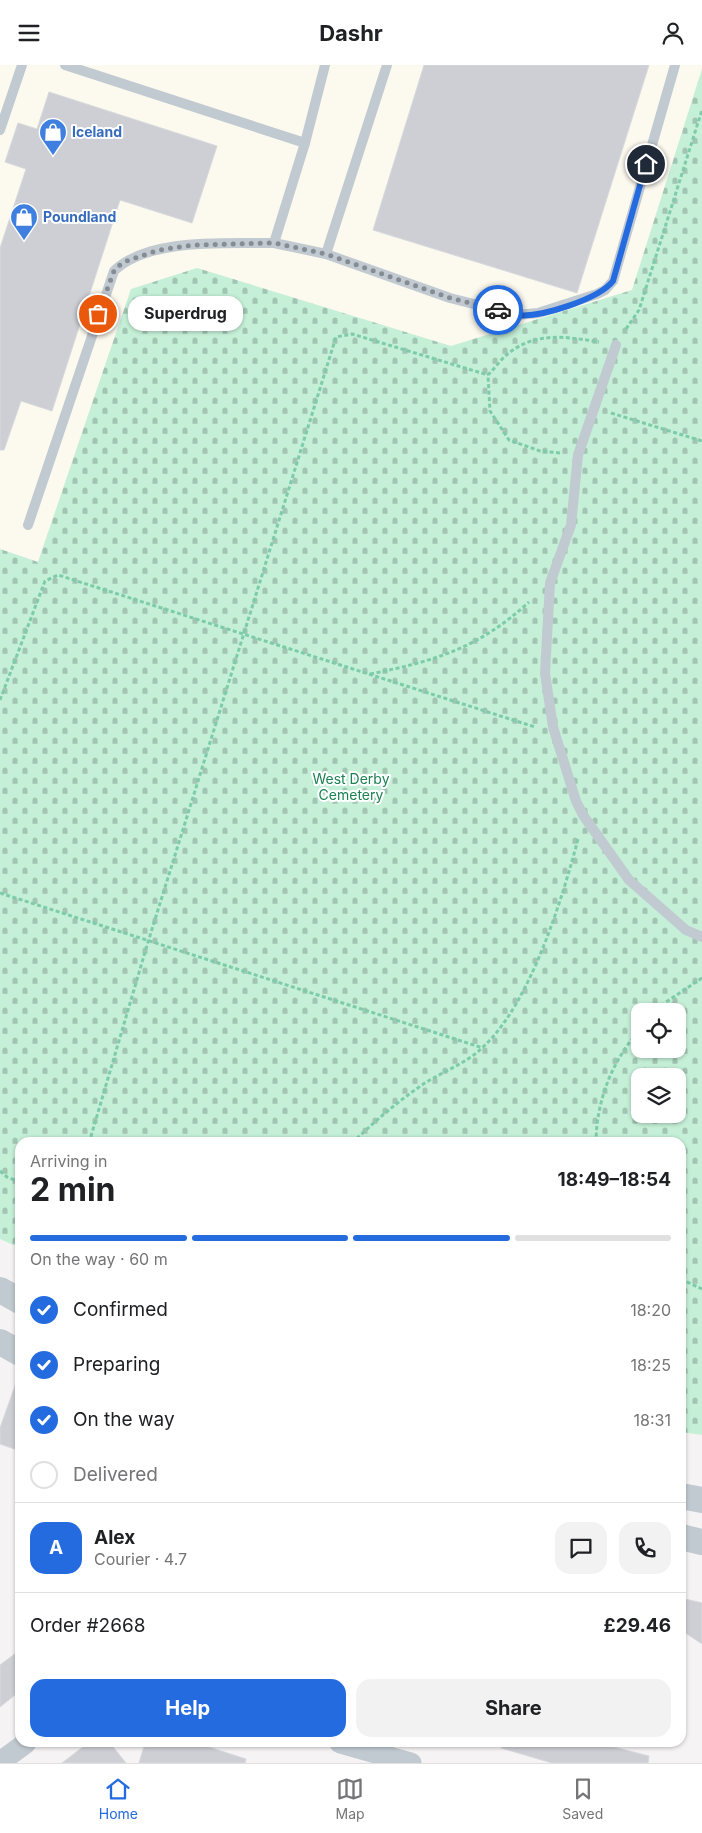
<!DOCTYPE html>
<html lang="en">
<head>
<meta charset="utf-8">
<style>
  body { margin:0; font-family:Inter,sans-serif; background:#f2f2f2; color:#202124; height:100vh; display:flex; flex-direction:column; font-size:19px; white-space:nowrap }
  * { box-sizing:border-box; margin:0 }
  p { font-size:16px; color:#757577 }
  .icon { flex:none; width:28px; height:28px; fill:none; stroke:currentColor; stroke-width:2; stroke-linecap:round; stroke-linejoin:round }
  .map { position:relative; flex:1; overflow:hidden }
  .drawer { position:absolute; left:15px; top:1072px; width:671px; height:610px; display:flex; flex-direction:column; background:#fff; border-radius:15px; box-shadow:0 1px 4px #0004 }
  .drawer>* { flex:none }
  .fabs { position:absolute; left:631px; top:938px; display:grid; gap:10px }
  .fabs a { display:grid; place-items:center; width:55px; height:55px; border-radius:10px; background:#fff; box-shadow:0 1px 4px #0004; font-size:25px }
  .pin { position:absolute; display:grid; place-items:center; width:42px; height:42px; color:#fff; margin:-21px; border:2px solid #fff; border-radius:50%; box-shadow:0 1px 5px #0007 }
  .courier { position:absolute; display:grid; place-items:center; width:50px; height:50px; margin:-25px; border:4px solid #236bdf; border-radius:50%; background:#fff; color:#222; box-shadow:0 1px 6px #0007 }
  .bubble { position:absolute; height:35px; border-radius:15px; background:#fff; box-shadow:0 1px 4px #0004; font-size:16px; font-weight:700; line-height:35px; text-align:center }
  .headline em { font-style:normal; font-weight:700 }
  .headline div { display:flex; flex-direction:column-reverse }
  .headline { display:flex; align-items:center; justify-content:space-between; height:85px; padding:0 15px }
  h1 { font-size:32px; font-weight:700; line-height:38px }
  .bar { display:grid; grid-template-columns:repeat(4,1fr); gap:8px 5px; align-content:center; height:60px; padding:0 15px }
  .bar i { height:6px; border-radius:4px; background:#e0e0e0 }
  .bar .current { background:#236bdf }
  .bar p { grid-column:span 4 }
  .line { display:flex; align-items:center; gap:12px; padding:0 15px; border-top:1px solid #e0e0e0 }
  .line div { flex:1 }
  .round { display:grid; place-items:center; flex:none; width:52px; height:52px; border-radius:15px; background:#f2f2f2 }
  ol { padding:0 15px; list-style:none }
  li { display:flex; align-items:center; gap:15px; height:55px }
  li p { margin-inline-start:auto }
  li .icon { padding:5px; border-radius:50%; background:#236bdf; color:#fff; stroke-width:4 }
  li:last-child { color:#757577 }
  li i { width:28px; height:28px; border:2px solid #e0e0e0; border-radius:50% }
  .cta { display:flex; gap:10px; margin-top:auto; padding:10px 15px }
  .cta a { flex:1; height:58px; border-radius:15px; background:#236bdf; color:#fff; font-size:20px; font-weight:700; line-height:58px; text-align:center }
  .cta a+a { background:#f2f2f2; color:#202124 }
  header { display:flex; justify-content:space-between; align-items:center; height:65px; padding:0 15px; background:#fff; font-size:22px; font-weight:700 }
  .tabs { display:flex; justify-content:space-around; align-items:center; height:70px; border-top:1px solid #e0e0e0; background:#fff; font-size:14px; color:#757577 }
  .tabs a { display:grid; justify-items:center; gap:2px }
  .tabs .current { color:#236bdf }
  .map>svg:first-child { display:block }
</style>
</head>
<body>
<header><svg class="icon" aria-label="menu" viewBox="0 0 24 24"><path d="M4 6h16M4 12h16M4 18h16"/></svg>Dashr<svg class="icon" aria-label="person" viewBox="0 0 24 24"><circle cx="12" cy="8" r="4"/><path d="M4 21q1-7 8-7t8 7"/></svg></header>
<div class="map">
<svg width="702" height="1698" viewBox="0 0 702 1698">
  <defs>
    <pattern id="cemetery-stones" width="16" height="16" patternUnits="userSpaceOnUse" patternTransform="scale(1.25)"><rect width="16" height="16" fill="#c5efd7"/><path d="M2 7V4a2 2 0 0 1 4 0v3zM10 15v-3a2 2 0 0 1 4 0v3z" fill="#a2c4b2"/></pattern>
  </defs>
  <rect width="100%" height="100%" fill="#f5f3f3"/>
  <!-- commercial -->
  <polygon fill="#fcf9ef" points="0,0 702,0 702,4 632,225 451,282 197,203 131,224 38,497 0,484"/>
  <!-- cemetery -->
  <path fill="url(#cemetery-stones)" fill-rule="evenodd" d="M702,4V1370L681,1367V1078H20V1183L0,1174V484L38,497L131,224L197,203L451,281L632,225ZM640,946H678V984H640ZM640,1011H678V1049H640Z"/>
  <!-- building -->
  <g fill="#cdcfd5" stroke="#d7d9dd">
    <polygon points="424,0 649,0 577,228 373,165"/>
    <polygon points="49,27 217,81 192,158 120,135 52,346 21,336 4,385 0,385 0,183 26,104 5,97 18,58 37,64"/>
    <polygon points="17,1315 20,1316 20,1386 0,1379 0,1363"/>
    <polygon points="681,1533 702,1538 702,1579 681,1565"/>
    <polygon points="20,1585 20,1626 0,1642 0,1600"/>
    <polygon points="88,1678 110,1678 126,1698 62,1698"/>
    <polygon points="145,1678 196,1678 246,1694 245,1698 139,1698"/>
    <polygon points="502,1678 598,1678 649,1691 648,1698 552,1698 501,1683"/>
  </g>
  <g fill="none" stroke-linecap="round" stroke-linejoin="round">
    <!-- path -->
    <g stroke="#7dcca9" stroke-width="3" stroke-dasharray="4 2.5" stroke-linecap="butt">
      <polyline points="626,264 639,245 702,45"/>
      <polyline points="611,348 702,376"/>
      <path d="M560,388L540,386L509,375L490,346L488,310C496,302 503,291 513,285C539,267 569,272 599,277"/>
      <path d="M370,609C435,596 479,583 529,537"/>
      <polyline points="0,635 45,516 58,510 535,662"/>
      <polyline points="0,828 483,983"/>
      <polyline points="657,946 666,937 702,913"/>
      <polyline points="89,1078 148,877 336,272 352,269 488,310"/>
      <path d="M352,1078C374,1057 397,1037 422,1020C441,1007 466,999 483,982C530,939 562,835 578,774"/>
      <path d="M596,1078C596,1037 612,995 640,965"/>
      <polyline points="0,1106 7,1112 20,1117"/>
      <polyline points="681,1214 702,1224"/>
    </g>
    <!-- service -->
    <g stroke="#c1c9d1" stroke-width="10">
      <polyline points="65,0 305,78 325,0"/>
      <polyline points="0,65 22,0"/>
      <polyline points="305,78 274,178 326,189 450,233 517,250 538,248 597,229 605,225 613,216 675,0"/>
      <polyline points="326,189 387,0"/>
      <polyline points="616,280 578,390 571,460 550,518 545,608 553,662 576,736 583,750 629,815 686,865 702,872"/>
      <path d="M28,460L114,206C149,172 228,179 274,178"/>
    </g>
    <!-- minor -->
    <g stroke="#c1c9d1" stroke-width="21">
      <polyline points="340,1678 411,1698"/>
      <polyline points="0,1697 26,1678"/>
    </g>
    <!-- tertiary -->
    <g stroke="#c1c9d1" stroke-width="26">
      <polyline points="0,1225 20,1236"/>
      <polyline points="0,1277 20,1288"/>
      <polyline points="681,1431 702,1435"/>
      <polyline points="681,1472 702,1477"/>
    </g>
  </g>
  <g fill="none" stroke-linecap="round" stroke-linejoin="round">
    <!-- done -->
    <polyline stroke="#868c93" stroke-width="5" stroke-dasharray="0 9" points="98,249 114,206 122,198 132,194 159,185 194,180 274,178 326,189 450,233 498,245"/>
    <!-- route -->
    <path stroke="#236bdf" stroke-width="6" d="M498,245C504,247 511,250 517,250C540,253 599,234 613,216L646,99"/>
  </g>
  <!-- icons -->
  <defs>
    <g id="shop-pin" transform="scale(1.4375)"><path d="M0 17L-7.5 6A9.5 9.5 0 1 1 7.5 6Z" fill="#3f7fe0" stroke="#fff"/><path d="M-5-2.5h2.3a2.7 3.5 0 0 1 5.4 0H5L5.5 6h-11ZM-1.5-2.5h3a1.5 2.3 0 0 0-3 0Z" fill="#fff"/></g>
  </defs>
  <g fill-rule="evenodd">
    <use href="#shop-pin" x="53" y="67"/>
    <use href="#shop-pin" x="24" y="152"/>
  </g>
  <g text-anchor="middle" stroke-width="4" stroke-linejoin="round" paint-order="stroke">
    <!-- shop labels -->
    <g font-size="14" font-weight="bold" fill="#366cbe" stroke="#fff" text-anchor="start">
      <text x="72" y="72">Iceland</text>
      <text x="43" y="157">Poundland</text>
    </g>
    <!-- park labels -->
    <g font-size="14" fill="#1c8153" stroke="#fff">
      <text x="351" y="719">West Derby<tspan x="351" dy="16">Cemetery</tspan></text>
    </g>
  </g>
</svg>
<div class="fabs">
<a><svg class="icon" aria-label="locate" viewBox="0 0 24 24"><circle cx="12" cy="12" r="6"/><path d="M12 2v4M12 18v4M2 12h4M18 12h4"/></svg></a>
<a><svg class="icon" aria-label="layers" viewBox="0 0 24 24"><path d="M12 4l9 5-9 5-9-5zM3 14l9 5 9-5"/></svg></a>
</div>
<div class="pin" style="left:98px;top:249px;background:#ea580c"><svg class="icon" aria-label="bag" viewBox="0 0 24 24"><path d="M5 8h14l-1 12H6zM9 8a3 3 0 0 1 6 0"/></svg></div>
<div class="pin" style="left:646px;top:99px;background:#1f2937"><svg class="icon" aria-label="home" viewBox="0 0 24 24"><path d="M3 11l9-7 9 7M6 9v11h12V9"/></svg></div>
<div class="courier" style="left:498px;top:245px"><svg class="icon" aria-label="car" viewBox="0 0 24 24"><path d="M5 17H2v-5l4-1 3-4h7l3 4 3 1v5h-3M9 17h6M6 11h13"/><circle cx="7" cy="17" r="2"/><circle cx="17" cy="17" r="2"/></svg></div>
<div class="bubble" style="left:128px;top:231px;width:115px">Superdrug</div>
<section class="drawer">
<div class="headline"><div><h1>2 min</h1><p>Arriving in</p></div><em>18:49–18:54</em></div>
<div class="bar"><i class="current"></i><i class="current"></i><i class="current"></i><i></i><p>On the way · 60 m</p></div>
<ol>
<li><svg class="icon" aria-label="check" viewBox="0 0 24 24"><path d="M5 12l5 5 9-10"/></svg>Confirmed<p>18:20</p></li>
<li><svg class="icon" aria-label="check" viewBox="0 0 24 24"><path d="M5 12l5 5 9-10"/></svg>Preparing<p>18:25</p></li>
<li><svg class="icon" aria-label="check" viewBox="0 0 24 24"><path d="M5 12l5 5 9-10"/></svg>On the way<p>18:31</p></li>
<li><i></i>Delivered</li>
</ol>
<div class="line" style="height:90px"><b class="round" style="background:#236bdf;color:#fff">A</b><div><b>Alex</b><p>Courier · 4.7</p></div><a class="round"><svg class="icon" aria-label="chat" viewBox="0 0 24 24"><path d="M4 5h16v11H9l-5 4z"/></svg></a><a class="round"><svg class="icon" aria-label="phone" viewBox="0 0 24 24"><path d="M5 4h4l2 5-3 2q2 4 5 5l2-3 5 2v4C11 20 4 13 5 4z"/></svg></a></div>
<div class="line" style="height:65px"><div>Order #2668</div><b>£29.46</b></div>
<div class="cta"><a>Help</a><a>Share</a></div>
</section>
</div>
<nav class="tabs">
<a class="current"><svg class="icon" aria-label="home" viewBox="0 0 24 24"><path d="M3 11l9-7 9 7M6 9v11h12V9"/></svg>Home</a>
<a><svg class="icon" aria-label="map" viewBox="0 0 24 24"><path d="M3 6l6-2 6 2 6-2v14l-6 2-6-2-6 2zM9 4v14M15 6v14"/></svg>Map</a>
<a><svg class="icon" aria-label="saved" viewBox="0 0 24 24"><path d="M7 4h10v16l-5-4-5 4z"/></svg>Saved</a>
</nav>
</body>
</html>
